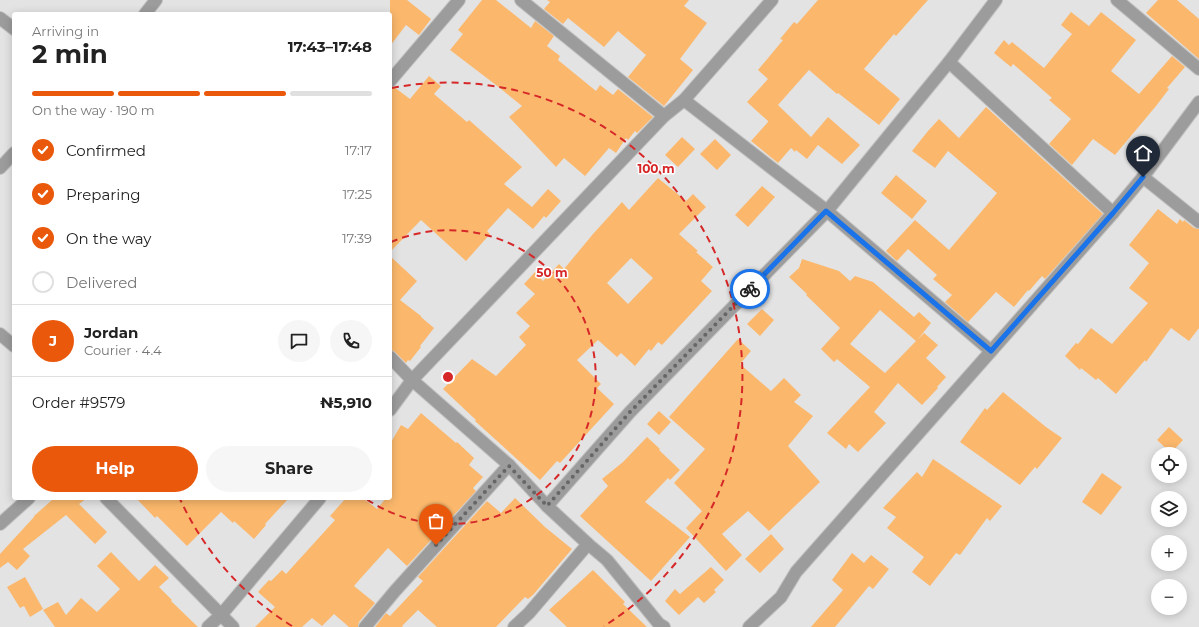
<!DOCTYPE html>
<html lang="en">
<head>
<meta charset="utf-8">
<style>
  body { margin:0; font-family:Montserrat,sans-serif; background:#f6f6f6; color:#222; height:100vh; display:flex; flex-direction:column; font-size:15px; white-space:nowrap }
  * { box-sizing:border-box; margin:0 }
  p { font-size:13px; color:#767676 }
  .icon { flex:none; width:22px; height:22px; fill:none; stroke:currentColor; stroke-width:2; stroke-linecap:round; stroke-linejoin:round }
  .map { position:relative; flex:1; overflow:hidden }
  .sheet { position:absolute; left:12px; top:12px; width:380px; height:488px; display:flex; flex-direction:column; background:#fff; border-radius:4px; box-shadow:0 2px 10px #0003 }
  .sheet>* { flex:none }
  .fabs { position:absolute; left:1151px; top:447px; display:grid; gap:8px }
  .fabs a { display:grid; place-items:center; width:36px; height:36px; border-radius:50%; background:#fff; box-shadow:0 2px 10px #0003; font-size:20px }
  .pin { position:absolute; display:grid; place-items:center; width:34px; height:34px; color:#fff; margin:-41px -17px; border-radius:50% 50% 50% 0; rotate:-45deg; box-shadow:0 0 4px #0007 }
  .pin .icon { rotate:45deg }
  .courier { position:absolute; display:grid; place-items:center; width:40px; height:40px; margin:-20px; border:3px solid #1a73e8; border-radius:50%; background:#fff; color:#222; box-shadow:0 1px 5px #0007 }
  .overview em { font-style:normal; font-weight:700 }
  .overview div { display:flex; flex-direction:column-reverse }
  .overview { display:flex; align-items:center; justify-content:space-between; height:68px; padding:0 20px }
  h1 { font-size:26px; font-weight:700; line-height:30px }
  .bar { display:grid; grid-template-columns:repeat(4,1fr); gap:6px 4px; align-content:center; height:48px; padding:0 20px }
  .bar i { height:5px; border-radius:3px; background:#e0e0e0 }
  .bar .selected { background:#ea580c }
  .bar p { grid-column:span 4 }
  .line { display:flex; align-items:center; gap:10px; padding:0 20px; border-top:1px solid #e0e0e0 }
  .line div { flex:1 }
  .round { display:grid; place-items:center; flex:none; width:42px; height:42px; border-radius:21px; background:#f6f6f6 }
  ol { padding:0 20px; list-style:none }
  li { display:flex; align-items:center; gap:12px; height:44px }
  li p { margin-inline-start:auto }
  li .icon { padding:4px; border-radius:50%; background:#ea580c; color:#fff; stroke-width:4 }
  li:last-child { color:#767676 }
  li i { width:22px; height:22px; border:2px solid #e0e0e0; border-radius:50% }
  .button { display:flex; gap:8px; margin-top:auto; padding:8px 20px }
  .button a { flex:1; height:46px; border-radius:24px; background:#ea580c; color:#fff; font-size:16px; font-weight:700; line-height:46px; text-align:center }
  .button a+a { background:#f6f6f6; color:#222 }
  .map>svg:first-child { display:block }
</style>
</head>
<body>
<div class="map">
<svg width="1199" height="627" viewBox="0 0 1199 627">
  <rect width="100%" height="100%" fill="#e3e3e4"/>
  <!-- building -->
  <g fill="#fbb86c" fill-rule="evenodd">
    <polygon points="390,0 407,0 431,19 419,35 406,25 390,46"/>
    <polygon points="482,0 496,0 531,28 535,21 554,36 547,46 560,56 558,60 596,91 600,85 613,95 618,89 653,117 637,133 635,131 628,140 626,138 616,153 609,148 585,176 564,158 556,167 509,117 522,106 496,85 450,50 463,34 458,30"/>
    <polygon points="547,0 689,0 684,6 707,23 680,59 693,70 664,106 628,77 646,55 618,31 604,47 568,18 563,24 544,9 550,2"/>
    <polygon points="818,0 928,0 896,36 894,34 864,69 900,99 879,125 838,93 837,94 809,70 778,105 811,137 828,117 860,145 842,164 818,145 807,159 796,150 795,152 791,148 778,163 751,141 768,122 768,121 747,102 768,79 758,70 783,40 780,39 794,22 797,24"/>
    <polygon points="1158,0 1177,0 1199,19 1199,59 1146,13"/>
    <polygon points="1071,12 1089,26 1101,12 1136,40 1111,71 1139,94 1172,56 1185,67 1167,88 1169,89 1156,106 1115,155 1093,139 1072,165 1049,144 1071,119 1049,100 1052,98 1013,64 1011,67 994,53 1004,40 1009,45 1012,42 1044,68 1072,34 1061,25"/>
    <polygon points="429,76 441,86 434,94 467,122 469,120 522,167 504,184 532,207 548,189 561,201 546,218 544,216 533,229 508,208 487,231 490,234 466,261 421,220 390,252 390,88 394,87 410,99"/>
    <polygon points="986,107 1103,214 1045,279 1042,276 1029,291 1028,290 1014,307 996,292 968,322 945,302 952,295 933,279 937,275 908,249 897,261 886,251 915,220 949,250 997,193 948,151 935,168 912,151 928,131 939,119 959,138"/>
    <polygon points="682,137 695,149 678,167 665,155"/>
    <polygon points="715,139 731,155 717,170 700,154"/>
    <polygon points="896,175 927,201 912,219 881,193"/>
    <path d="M658,178L686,201L693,194L706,207L679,234L698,251L696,252L713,267L701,281L712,291L662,345L658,342L651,351L649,349L635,366L621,353L617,357L598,340L577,360L601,384L597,388L614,404L560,463L557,461L540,480L475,421L476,420L443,389L472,359L496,376L526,345L519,337L530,326L516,313L535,294L524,284L535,272L543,281L559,264L564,269L593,234L622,202L629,210ZM631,258L653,278L628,304L607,283Z"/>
    <polygon points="762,186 775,197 748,227 735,215"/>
    <polygon points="1158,209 1177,224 1180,219 1183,222 1184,220 1194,228 1199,229 1199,328 1189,341 1171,328 1146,362 1145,360 1116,394 1098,378 1096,380 1081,368 1080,370 1065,356 1076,343 1078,344 1091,328 1112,344 1148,303 1129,288 1149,263 1129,245"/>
    <polygon points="390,256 417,281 400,300 421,316 421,317 434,328 420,346 421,347 410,361 408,360 406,363 395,352 390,350"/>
    <path d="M802,259L839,271L850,281L855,276L873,282L914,317L919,312L931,323L918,339L924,333L938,345L926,358L946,377L937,387L938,388L922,405L898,383L874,412L886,423L858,452L849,444L846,449L827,433L870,387L837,359L834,362L821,349L840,328L806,295L807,294L789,277L799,268ZM880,310L916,341L885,373L850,344Z"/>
    <polygon points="762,309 774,320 760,336 747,324"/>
    <polygon points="738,339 751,351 740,364 771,391 784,378 801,395 794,402 813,416 788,446 820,482 769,531 748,511 722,534 742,555 726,571 686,528 702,511 674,483 705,449 669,417"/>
    <polygon points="1003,392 1046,427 1062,438 1037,469 1035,467 1020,485 960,442 985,408 987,410"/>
    <polygon points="659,411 671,422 659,435 647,424"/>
    <polygon points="421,413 456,443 457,442 474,458 469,465 483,477 473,488 476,491 407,566 388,548 360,579 354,586 375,603 359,622 358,627 349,627 334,614 322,626 312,618 302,627 255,627 275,607 258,592 269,580 271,581 282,570 286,574 335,520 330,516 346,498 363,498 377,509 386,498 390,498 390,444 401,425 408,429"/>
    <polygon points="1169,427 1183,440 1171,453 1157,440"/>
    <polygon points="647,437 660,449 659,450 680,470 670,480 668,478 645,502 690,537 651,581 580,516 608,486 602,479 623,462"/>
    <polygon points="933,459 1002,506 990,521 987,518 960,555 956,553 930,586 912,572 924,557 887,528 896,517 883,508 917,472 922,477"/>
    <polygon points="1102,473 1122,487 1101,515 1082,502"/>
    <polygon points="49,498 87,498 79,504 107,532 95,544 66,515 23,549 30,556 17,570 8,562 0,568 0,554 34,517 34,516 52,500"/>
    <polygon points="136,498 289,498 265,524 266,525 254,539 234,521 233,523 221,512 187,546 157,516 155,518"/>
    <polygon points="515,498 545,527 572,549 533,595 528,599 525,597 496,627 437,627 418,610 402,626 403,627 375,627 386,613 390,616 423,581 418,577 487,501 501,513"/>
    <polygon points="771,534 784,549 760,573 745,559"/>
    <polygon points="111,552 139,581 155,565 169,578 159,587 172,600 171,601 198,627 55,627 43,610 58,602 66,615 81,598 97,612 120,589 97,566"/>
    <polygon points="852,553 864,563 871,555 889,569 873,589 869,586 835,627 811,627 843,590 832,580"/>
    <polygon points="711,567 724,580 714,590 716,592 704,603 698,597 679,615 665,601 675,589 680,594"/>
    <polygon points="593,570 625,602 623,604 647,627 567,627 549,610"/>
    <polygon points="25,577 43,609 30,617 24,606 20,608 7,587"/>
  </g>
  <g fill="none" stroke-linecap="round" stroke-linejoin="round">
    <!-- street casing -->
    <g stroke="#c0c0c1" stroke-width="14">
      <g id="street">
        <polyline points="521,0 664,116"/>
        <polyline points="1117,0 1199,69"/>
        <polyline points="145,14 156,0"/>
        <polyline points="0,18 14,29"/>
        <polyline points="949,62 1113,213"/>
        <polyline points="390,81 459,0"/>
        <polyline points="684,100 827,211 991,351"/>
        <polyline points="0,168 14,153"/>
        <polyline points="1143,177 1199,222"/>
        <polyline points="0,334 14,346"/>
        <polyline points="390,357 412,380 509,465 547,506 588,544 607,560 659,624 664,627"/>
        <polyline points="390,410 412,380 664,116 684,100 772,0"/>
        <polyline points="106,498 233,627"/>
        <polyline points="547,506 630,412 827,211 949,62 996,0"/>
        <polyline points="0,524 29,498"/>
        <polyline points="208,627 221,615 320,498"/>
        <polyline points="365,627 395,591 509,465"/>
        <polyline points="514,627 529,613 588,544"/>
        <polyline points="749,627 781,597 796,572 1113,213 1143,177 1199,102"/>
      </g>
    </g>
    <!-- street -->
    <use href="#street" stroke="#9c9c9c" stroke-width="12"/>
  </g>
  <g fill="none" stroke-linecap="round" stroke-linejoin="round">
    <!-- done -->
    <polyline stroke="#666" stroke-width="4" stroke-dasharray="0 7.2" points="436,545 509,466 547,506 630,412 750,289"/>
    <!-- route -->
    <polyline stroke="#1a73e8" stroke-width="5" points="750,289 826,211 991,351 1113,213 1143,177"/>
  </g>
  <!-- distance rings -->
  <g fill="none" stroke="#d62828" stroke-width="2" stroke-dasharray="7 5">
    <path d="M391 242A147 147 0 1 1 365 498"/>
    <path d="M292 626A294 294 0 0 1 180 499M392 88A294 294 0 0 1 604 626"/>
  </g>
  <circle cx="448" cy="377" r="6" fill="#d62828" stroke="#fff" stroke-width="2"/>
  <g font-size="12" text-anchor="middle" font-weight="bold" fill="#d62828" stroke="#fff" stroke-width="3" stroke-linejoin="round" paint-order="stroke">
    <text x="656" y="173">100 m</text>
    <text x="552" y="277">50 m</text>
  </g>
</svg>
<div class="fabs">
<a><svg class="icon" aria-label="locate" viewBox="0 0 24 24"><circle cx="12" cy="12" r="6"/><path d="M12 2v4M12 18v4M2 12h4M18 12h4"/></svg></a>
<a><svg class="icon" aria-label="layers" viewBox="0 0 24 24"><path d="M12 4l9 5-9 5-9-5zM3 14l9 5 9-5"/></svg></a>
<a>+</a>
<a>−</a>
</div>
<div class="pin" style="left:436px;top:545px;background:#ea580c"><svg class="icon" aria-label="bag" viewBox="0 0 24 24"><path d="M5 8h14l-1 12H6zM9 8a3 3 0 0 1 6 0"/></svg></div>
<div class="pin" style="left:1143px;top:177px;background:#1f2937"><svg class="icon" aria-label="home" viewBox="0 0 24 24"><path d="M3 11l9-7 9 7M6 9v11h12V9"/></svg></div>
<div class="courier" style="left:750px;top:289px"><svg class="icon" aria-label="bike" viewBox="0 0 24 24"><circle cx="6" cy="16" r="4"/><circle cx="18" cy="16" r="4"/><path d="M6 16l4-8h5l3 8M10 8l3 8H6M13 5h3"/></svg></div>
<section class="sheet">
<div class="overview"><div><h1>2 min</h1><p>Arriving in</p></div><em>17:43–17:48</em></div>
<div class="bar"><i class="selected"></i><i class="selected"></i><i class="selected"></i><i></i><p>On the way · 190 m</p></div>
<ol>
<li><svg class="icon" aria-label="check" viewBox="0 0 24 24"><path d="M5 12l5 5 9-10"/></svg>Confirmed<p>17:17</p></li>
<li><svg class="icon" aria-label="check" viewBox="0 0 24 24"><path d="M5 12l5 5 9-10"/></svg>Preparing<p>17:25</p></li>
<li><svg class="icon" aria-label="check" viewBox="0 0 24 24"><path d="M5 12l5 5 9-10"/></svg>On the way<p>17:39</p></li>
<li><i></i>Delivered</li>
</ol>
<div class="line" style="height:72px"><b class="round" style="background:#ea580c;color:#fff">J</b><div><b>Jordan</b><p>Courier · 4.4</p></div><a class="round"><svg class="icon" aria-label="chat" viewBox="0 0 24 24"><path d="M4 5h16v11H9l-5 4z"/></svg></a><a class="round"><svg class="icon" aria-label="phone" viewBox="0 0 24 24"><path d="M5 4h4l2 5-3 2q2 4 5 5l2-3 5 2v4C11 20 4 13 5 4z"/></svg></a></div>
<div class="line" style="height:52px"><div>Order #9579</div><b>₦5,910</b></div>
<div class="button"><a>Help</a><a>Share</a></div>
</section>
</div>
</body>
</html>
